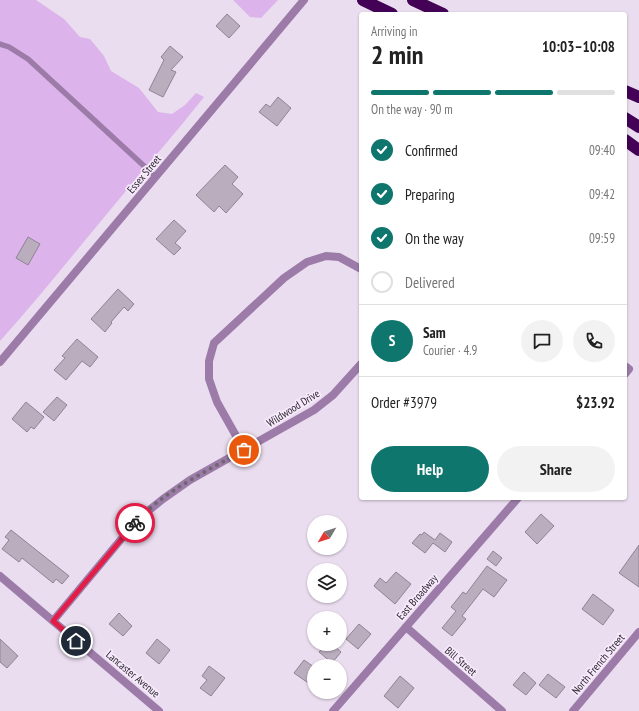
<!DOCTYPE html>
<html lang="en">
<head>
<meta charset="utf-8">
<style>
  body { margin:0; font-family:"PT Sans Narrow",sans-serif; background:#f2f2f2; color:#222; height:100vh; display:flex; flex-direction:column; font-size:15px; white-space:nowrap }
  * { box-sizing:border-box; margin:0 }
  p { font-size:13px; color:#767676 }
  .icon { flex:none; width:22px; height:22px; fill:none; stroke:currentColor; stroke-width:2; stroke-linecap:round; stroke-linejoin:round }
  .map { position:relative; flex:1; overflow:hidden }
  .details { position:absolute; left:359px; top:12px; width:268px; height:488px; display:flex; flex-direction:column; background:#fff; border-radius:4px; box-shadow:0 1px 3px #0004 }
  .details>* { flex:none }
  .needle { width:26px; rotate:231deg }
  .controls { position:absolute; left:307px; top:515px; display:grid; gap:8px }
  .controls a { display:grid; place-items:center; width:40px; height:40px; border-radius:50%; background:#fff; box-shadow:0 1px 3px #0004; font-size:20px }
  .pin { position:absolute; display:grid; place-items:center; width:34px; height:34px; color:#fff; margin:-17px; border:2px solid #fff; border-radius:50%; box-shadow:0 1px 4px #0007 }
  .courier { position:absolute; display:grid; place-items:center; width:40px; height:40px; margin:-20px; border:3px solid #e11d48; border-radius:50%; background:#fff; color:#222; box-shadow:0 1px 5px #0007 }
  .overview em { font-style:normal; font-weight:700 }
  .overview div { display:flex; flex-direction:column-reverse }
  .overview { display:flex; align-items:center; justify-content:space-between; height:68px; padding:0 12px }
  h1 { font-size:26px; font-weight:700; line-height:30px }
  .bar { display:grid; grid-template-columns:repeat(4,1fr); gap:6px 4px; align-content:center; height:48px; padding:0 12px }
  .bar i { height:5px; border-radius:3px; background:#e0e0e0 }
  .bar .selected { background:#0f766e }
  .bar p { grid-column:span 4 }
  .line { display:flex; align-items:center; gap:10px; padding:0 12px; border-top:1px solid #e0e0e0 }
  .line div { flex:1 }
  .round { display:grid; place-items:center; flex:none; width:42px; height:42px; border-radius:21px; background:#f2f2f2 }
  ol { padding:0 12px; list-style:none }
  li { display:flex; align-items:center; gap:12px; height:44px }
  li p { margin-inline-start:auto }
  li .icon { padding:4px; border-radius:50%; background:#0f766e; color:#fff; stroke-width:4 }
  li:last-child { color:#767676 }
  li i { width:22px; height:22px; border:2px solid #e0e0e0; border-radius:50% }
  .primary-button { display:flex; gap:8px; margin-top:auto; padding:8px 12px }
  .primary-button a { flex:1; height:46px; border-radius:24px; background:#0f766e; color:#fff; font-size:16px; font-weight:700; line-height:46px; text-align:center }
  .primary-button a+a { background:#f2f2f2; color:#222 }
  .map>svg:first-child { display:block }
</style>
</head>
<body>
<div class="map">
<svg width="639" height="711" viewBox="0 0 639 711">
  <rect width="100%" height="100%" fill="#eaddef"/>
  <!-- green -->
  <g fill="#dcb3eb">
    <path d="M0,0H36L64,19L80,37L90,39L104,56L111,71L139,88L158,112L172,114L185,105L196,93L204,97C174,135 142,171 111,209C74,253 39,298 0,341Z"/>
    <polygon points="233,0 278,0 261,18 250,17"/>
  </g>
  <!-- building -->
  <g fill="#baadbe" stroke="#8f8394">
    <polygon points="227,14 240,26 229,38 216,26"/>
    <polygon points="170,46 183,57 171,70 176,72 163,97 149,90 164,60 161,57"/>
    <polygon points="278,97 291,108 277,126 259,112 266,104 270,107"/>
    <polygon points="225,165 238,177 232,184 243,194 226,213 219,206 214,212 196,195"/>
    <polygon points="174,220 186,231 175,243 181,248 174,255 156,239"/>
    <polygon points="28,237 40,244 28,265 16,258"/>
    <polygon points="118,289 134,304 128,311 124,307 111,322 112,323 105,332 91,319"/>
    <polygon points="77,339 98,357 90,367 82,361 66,380 54,370 65,358 62,356"/>
    <polygon points="57,397 67,405 54,421 43,412"/>
    <polygon points="26,402 44,417 34,429 31,427 27,432 12,419"/>
    <polygon points="541,514 554,526 537,544 525,532"/>
    <polygon points="11,530 69,576 62,584 56,579 53,583 22,558 19,562 2,549 9,540 5,537"/>
    <polygon points="424,532 435,540 440,533 452,542 445,552 433,543 425,553 412,543 420,534 422,535"/>
    <polygon points="639,545 639,587 619,573"/>
    <polygon points="493,551 502,558 496,566 487,559"/>
    <polygon points="487,566 507,580 494,597 483,589 462,616 466,619 452,636 442,628 456,611 451,607 463,592 466,594"/>
    <polygon points="396,572 411,584 395,604 374,586 380,578 386,583"/>
    <polygon points="593,594 614,610 603,625 582,609"/>
    <polygon points="119,613 132,626 123,636 109,624"/>
    <polygon points="359,624 371,634 358,649 346,639"/>
    <polygon points="0,639 18,656 7,668 0,662"/>
    <polygon points="157,639 170,650 159,664 146,653"/>
    <polygon points="326,644 332,644 341,652 332,663 319,652"/>
    <polygon points="304,660 314,667 314,687 294,673"/>
    <polygon points="209,666 225,678 211,696 200,688 207,680 202,676"/>
    <polygon points="524,672 536,683 526,695 513,685"/>
    <polygon points="548,674 565,687 556,698 539,685"/>
    <polygon points="400,676 414,688 398,708 384,696"/>
  </g>
  <g fill="none" stroke-linecap="round" stroke-linejoin="round">
    <!-- service -->
    <polyline stroke="#9c7ba8" stroke-width="5.5" points="0,44 9,47 28,59 156,177"/>
    <!-- minor -->
    <g stroke="#9c7ba8" stroke-width="8">
      <polyline points="625,366 629,369 625,374"/>
      <polyline points="244,450 217,402 209,379 209,361 214,343 284,278 307,262 326,256 339,257 361,269"/>
      <polyline points="0,576 159,711"/>
      <polyline points="53,621 138,519 163,499 190,480 314,410 333,395 361,364"/>
      <polyline points="406,627 502,711"/>
      <polyline points="333,711 518,498"/>
      <polyline points="573,711 639,632"/>
    </g>
    <!-- tertiary -->
    <polyline stroke="#9c7ba8" stroke-width="8" points="0,362 304,0"/>
    <!-- motorway -->
    <g stroke="#430255" stroke-width="12">
      <polyline points="363,0 392,14"/>
      <polyline points="413,0 443,14"/>
      <polyline points="625,91 639,97"/>
      <polyline points="625,118 639,127"/>
      <polyline points="625,140 639,150"/>
    </g>
  </g>
  <g fill="none" stroke-linecap="round" stroke-linejoin="round">
    <!-- done -->
    <path stroke="#6f6772" stroke-width="4" stroke-dasharray="0 7.2" d="M135,523C162,492 209,470 244,450"/>
    <!-- route -->
    <polyline stroke="#e11d48" stroke-width="5" points="76,641 53,621 135,523"/>
  </g>
  <g text-anchor="middle" stroke-width="3.5" stroke-linejoin="round" paint-order="stroke">
    <!-- street labels -->
    <g font-size="11" fill="#2d282f" stroke="#f7eafc">
      <text transform="translate(144 174) rotate(-50)" y="4">Essex Street</text>
      <text transform="translate(293 408) rotate(-32)" y="4">Wildwood Drive</text>
      <text transform="translate(417 597) rotate(-49)" y="4">East Broadway</text>
      <text transform="translate(461 661) rotate(41)" y="4">Bill Street</text>
      <text transform="translate(598 664) rotate(-50)" y="4">North French Street</text>
      <text transform="translate(133 674) rotate(40)" y="4">Lancaster Avenue</text>
    </g>
  </g>
</svg>
<div class="controls">
<a><svg class="needle" viewBox="-14 -14 28 28"><path d="M0-13l5 13h-10z" fill="#e53935"/><path d="M0 13l5-13h-10z" fill="#767676"/></svg></a>
<a><svg class="icon" aria-label="layers" viewBox="0 0 24 24"><path d="M12 4l9 5-9 5-9-5zM3 14l9 5 9-5"/></svg></a>
<a>+</a>
<a>−</a>
</div>
<div class="pin" style="left:244px;top:450px;background:#ea580c"><svg class="icon" aria-label="bag" viewBox="0 0 24 24"><path d="M5 8h14l-1 12H6zM9 8a3 3 0 0 1 6 0"/></svg></div>
<div class="pin" style="left:76px;top:641px;background:#1f2937"><svg class="icon" aria-label="home" viewBox="0 0 24 24"><path d="M3 11l9-7 9 7M6 9v11h12V9"/></svg></div>
<div class="courier" style="left:135px;top:523px"><svg class="icon" aria-label="bike" viewBox="0 0 24 24"><circle cx="6" cy="16" r="4"/><circle cx="18" cy="16" r="4"/><path d="M6 16l4-8h5l3 8M10 8l3 8H6M13 5h3"/></svg></div>
<section class="details">
<div class="overview"><div><h1>2 min</h1><p>Arriving in</p></div><em>10:03–10:08</em></div>
<div class="bar"><i class="selected"></i><i class="selected"></i><i class="selected"></i><i></i><p>On the way · 90 m</p></div>
<ol>
<li><svg class="icon" aria-label="check" viewBox="0 0 24 24"><path d="M5 12l5 5 9-10"/></svg>Confirmed<p>09:40</p></li>
<li><svg class="icon" aria-label="check" viewBox="0 0 24 24"><path d="M5 12l5 5 9-10"/></svg>Preparing<p>09:42</p></li>
<li><svg class="icon" aria-label="check" viewBox="0 0 24 24"><path d="M5 12l5 5 9-10"/></svg>On the way<p>09:59</p></li>
<li><i></i>Delivered</li>
</ol>
<div class="line" style="height:72px"><b class="round" style="background:#0f766e;color:#fff">S</b><div><b>Sam</b><p>Courier · 4.9</p></div><a class="round"><svg class="icon" aria-label="chat" viewBox="0 0 24 24"><path d="M4 5h16v11H9l-5 4z"/></svg></a><a class="round"><svg class="icon" aria-label="phone" viewBox="0 0 24 24"><path d="M5 4h4l2 5-3 2q2 4 5 5l2-3 5 2v4C11 20 4 13 5 4z"/></svg></a></div>
<div class="line" style="height:52px"><div>Order #3979</div><b>$23.92</b></div>
<div class="primary-button"><a>Help</a><a>Share</a></div>
</section>
</div>
</body>
</html>
